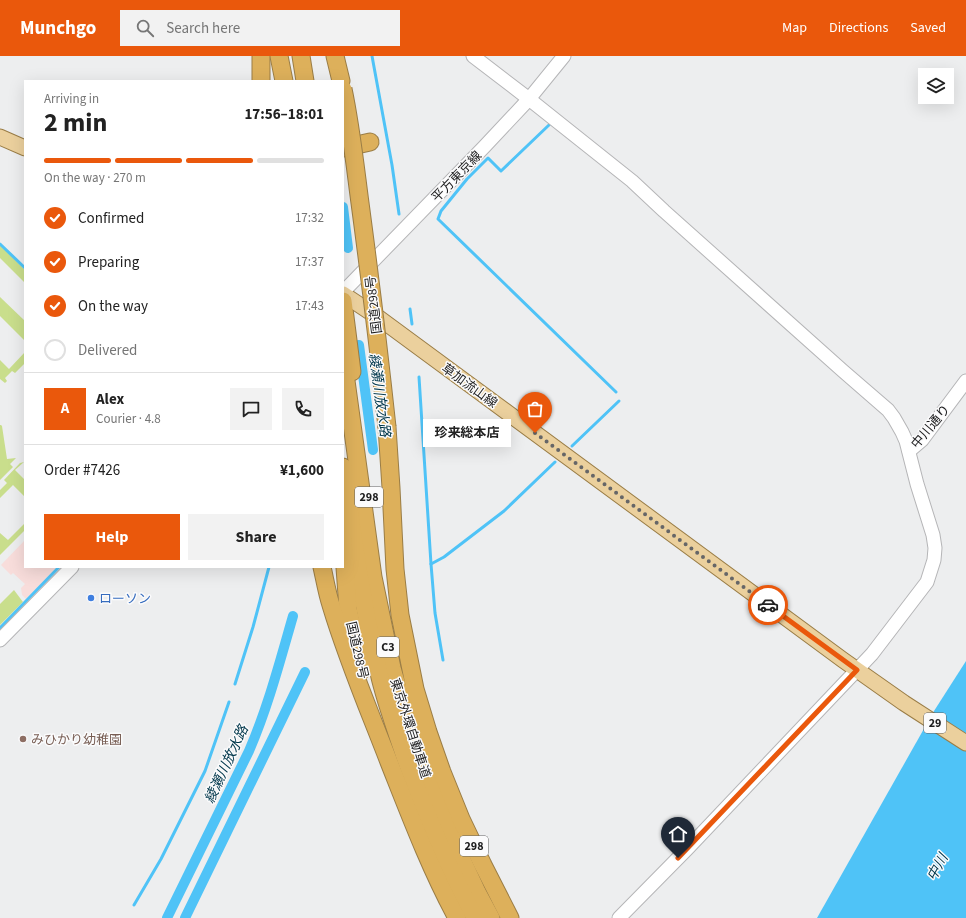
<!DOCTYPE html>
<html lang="en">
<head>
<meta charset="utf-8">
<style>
  body { margin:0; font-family:"Source Sans 3","Noto Sans JP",sans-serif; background:#f2f2f2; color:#222; height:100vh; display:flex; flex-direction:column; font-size:15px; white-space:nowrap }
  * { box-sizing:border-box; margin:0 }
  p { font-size:13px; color:#767676 }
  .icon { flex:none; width:22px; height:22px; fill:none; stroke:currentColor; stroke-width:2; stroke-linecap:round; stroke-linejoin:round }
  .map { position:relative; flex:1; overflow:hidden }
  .drawer { position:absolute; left:24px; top:24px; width:320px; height:488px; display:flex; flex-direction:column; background:#fff; border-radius:0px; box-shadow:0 4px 16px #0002 }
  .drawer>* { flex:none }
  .tools { position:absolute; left:918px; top:12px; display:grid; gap:8px }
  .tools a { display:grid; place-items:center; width:36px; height:36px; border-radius:0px; background:#fff; box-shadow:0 4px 16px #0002; font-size:20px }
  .pin { position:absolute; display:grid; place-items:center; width:34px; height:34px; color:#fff; margin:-41px -17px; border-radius:50% 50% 50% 0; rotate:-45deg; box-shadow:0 0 4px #0007 }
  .pin .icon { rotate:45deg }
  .courier { position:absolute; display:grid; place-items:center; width:40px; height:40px; margin:-20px; border:3px solid #ea580c; border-radius:50%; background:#fff; color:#222; box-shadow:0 1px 5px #0007 }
  .bubble { position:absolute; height:28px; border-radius:0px; background:#fff; box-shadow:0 4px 16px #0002; font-size:13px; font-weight:700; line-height:28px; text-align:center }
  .summary em { font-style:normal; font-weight:700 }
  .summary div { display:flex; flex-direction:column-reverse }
  .summary { display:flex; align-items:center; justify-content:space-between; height:68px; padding:0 20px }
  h1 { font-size:26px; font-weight:700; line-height:30px }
  .bar { display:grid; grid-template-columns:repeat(4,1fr); gap:6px 4px; align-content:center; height:48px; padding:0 20px }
  .bar i { height:5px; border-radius:3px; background:#e0e0e0 }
  .bar .selected { background:#ea580c }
  .bar p { grid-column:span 4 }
  .line { display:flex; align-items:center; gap:10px; padding:0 20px; border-top:1px solid #e0e0e0 }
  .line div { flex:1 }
  .round { display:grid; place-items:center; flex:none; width:42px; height:42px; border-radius:0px; background:#f2f2f2 }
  ol { padding:0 20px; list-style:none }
  li { display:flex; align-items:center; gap:12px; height:44px }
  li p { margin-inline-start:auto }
  li .icon { padding:4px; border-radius:50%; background:#ea580c; color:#fff; stroke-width:4 }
  li:last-child { color:#767676 }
  li i { width:22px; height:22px; border:2px solid #e0e0e0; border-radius:50% }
  .button { display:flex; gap:8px; margin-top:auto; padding:8px 20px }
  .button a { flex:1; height:46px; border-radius:0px; background:#ea580c; color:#fff; font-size:16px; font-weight:700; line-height:46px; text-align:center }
  .button a+a { background:#f2f2f2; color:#222 }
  header { display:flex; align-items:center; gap:24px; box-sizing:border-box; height:56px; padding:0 20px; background:#ea580c; color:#fff }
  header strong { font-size:19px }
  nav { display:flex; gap:22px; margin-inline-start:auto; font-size:14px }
  .search { width:280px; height:36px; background:#f2f2f2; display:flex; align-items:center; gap:10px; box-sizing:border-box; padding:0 14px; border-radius:0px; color:#767676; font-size:15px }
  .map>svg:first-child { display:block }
</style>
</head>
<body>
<header>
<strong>Munchgo</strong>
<div class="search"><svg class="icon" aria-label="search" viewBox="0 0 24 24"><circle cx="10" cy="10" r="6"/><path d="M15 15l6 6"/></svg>Search here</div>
<nav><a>Map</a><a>Directions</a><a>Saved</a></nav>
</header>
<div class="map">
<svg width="966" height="862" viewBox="0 0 966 862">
  <rect width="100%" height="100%" fill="#edeeef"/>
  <!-- education -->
  <polygon fill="#f8dddb" points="25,484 25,511 57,511 26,543 22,539 21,532 25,528 13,517 11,519 1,509"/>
  <!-- green -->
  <g fill="#c9de8c">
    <polygon points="0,189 25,214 25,227 0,202"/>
    <polygon points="0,241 25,265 25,285 0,260"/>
    <polygon points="25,296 25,307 15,317 12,315 5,322 7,325 5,327 0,323 0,304 9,313"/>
    <polygon points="0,369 1,369 2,370 7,403 16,402 10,408 13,411 0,424"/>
    <polygon points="24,406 15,414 25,424 25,441 13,429 0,442 0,434 7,427 4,424 20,407"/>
    <polygon points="24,468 25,469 25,474 0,499 0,477 8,484"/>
    <polygon points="14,534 23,546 0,569 0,548"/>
  </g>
  <!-- water -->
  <polygon fill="#4fc3f7" points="966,605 966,862 817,862 934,655"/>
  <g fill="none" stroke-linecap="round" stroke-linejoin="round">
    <!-- stream -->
    <g stroke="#4fc3f7" stroke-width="3">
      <polyline points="372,0 392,109 399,158"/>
      <polyline points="549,69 501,115 488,102 467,123 441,155 438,163 616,336"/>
      <polyline points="0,188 25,212"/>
      <polyline points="410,253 412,268"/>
      <polyline points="419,321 431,508 435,557 443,604"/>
      <polyline points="572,390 619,345"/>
      <polyline points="431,508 444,501 504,455 555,406"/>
      <polyline points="0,572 59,511"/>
      <polyline points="235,628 253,571 269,511"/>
      <polyline points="134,849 161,803 205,715 229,646"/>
    </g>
    <!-- canal -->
    <g stroke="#4fc3f7" stroke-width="10">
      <polyline points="343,151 348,192"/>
      <polyline points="359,289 373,394"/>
      <path d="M167,862L249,695C268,651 280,605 293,560"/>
      <polyline points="185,862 305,616"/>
    </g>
    <!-- secondary casing -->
    <g stroke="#b5b5b7" stroke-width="15">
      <g id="secondary">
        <polyline points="473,0 529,43 632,125 664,155 843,315 888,354 894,362 902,376 906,385 917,428 933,479 935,492 934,504 927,526 872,598 687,793 619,862"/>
        <polyline points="343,236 484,91 529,43 564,0"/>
        <polyline points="909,395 922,384 966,325"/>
        <polyline points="0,584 72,511"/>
      </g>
    </g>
    <!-- primary casing -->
    <g stroke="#9a7d46" stroke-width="17">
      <g id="primary">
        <polyline points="0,81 25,92"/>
        <polyline points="343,238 379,262 417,290 843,604 904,647 966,687"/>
      </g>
    </g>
    <!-- highway casing -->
    <g stroke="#9a7d46" stroke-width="19">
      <g id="highway">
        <polyline points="279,0 284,25"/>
        <polyline points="301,0 305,25"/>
        <polyline points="335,0 341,25"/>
        <polyline points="261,25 261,0"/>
        <polyline points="343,92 370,86"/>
        <polyline points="343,245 352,316"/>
        <polyline points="343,303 373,521 392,612 408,668 429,727 451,780 477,836 491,862"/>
        <polyline points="387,371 391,432 395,513 400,559 415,633 428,676 442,716 461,763 483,809 510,862"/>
        <path d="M343,411C353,480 362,549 379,617C385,644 395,671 404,698C424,754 447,809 475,862"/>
        <polyline points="343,484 348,553 362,614"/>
        <path d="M322,511C325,524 327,537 331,549C347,603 369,654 389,706C410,759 430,812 457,862"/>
      </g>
    </g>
    <!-- secondary -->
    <use href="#secondary" stroke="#fff" stroke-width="13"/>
    <!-- primary -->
    <use href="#primary" stroke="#ebd09d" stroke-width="15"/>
    <!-- highway -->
    <use href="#highway" stroke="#ddb05b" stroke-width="17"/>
    <!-- highway-bridge casing -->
    <g stroke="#9a7d46" stroke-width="19" stroke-linecap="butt">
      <path id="highway-bridge" d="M343,33C351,71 355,109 360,147C370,222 379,296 387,371"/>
    </g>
    <!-- highway-bridge -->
    <use href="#highway-bridge" stroke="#ddb05b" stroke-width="17"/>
  </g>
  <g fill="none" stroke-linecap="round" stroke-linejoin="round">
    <!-- done -->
    <polyline stroke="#666667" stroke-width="4" stroke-dasharray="0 7.2" points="535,377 768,549"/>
    <!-- route -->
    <polyline stroke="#ea580c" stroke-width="5" points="678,802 857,614 768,549"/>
  </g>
  <!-- markers -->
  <circle fill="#3f7fe0" stroke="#fbfbfc" stroke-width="1.5" cx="91" cy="542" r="4"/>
  <circle fill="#8d6e63" stroke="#fbfbfc" stroke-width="1.5" cx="23" cy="683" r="4"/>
  <g text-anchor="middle" stroke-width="3" stroke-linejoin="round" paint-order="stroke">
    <!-- shield labels -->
    <g fill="#fbfbfc" stroke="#606061" stroke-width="1">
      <rect x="355" y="431" width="28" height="20" rx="3"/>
      <rect x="377" y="581" width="22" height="20" rx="3"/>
      <rect x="924" y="657" width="22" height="20" rx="3"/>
      <rect x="460" y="780" width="28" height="20" rx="3"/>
    </g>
    <g font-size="12" font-weight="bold" fill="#1d1d1e">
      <text x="369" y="445">298</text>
      <text x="388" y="595">C3</text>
      <text x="935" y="671">29</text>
      <text x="474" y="794">298</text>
    </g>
    <!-- street labels -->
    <g font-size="13" fill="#1d1d1e" stroke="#fbfbfc">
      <text transform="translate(456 120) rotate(-46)" y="5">平方東京線</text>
      <text transform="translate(373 249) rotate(-97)" y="5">国道298号</text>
      <text transform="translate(470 329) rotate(36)" y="5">草加流山線</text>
      <text transform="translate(930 370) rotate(-50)" y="5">中川通り</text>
      <text transform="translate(358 594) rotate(77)" y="5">国道298号</text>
      <text transform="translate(411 672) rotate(72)" y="5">東京外環自動車道</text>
    </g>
    <!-- shop labels -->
    <g font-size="13" fill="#366cbe" stroke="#fbfbfc" text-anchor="start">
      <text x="99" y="547">ローソン</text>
    </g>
    <!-- education labels -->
    <g font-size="13" fill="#785e54" stroke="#fbfbfc" text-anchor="start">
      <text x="31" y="688">みひかり幼稚園</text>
    </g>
    <!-- water labels -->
    <g font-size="14" font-style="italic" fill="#01374b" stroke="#fbfbfc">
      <text transform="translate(380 339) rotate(82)" y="5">綾瀬川放水路</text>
      <text transform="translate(226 708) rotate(-65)" y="5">綾瀬川放水路</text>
      <text transform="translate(937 811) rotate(-61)" y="5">中川</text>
    </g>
  </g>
</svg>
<div class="tools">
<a><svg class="icon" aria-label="layers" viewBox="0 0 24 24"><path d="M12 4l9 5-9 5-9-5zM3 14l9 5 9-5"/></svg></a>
</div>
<div class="pin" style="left:535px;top:377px;background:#ea580c"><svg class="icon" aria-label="bag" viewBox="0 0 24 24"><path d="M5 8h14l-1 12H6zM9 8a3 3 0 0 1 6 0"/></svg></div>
<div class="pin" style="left:678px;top:802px;background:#1f2937"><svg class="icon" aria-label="home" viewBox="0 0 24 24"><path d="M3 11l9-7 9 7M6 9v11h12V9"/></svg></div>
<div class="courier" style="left:768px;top:549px"><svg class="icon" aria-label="car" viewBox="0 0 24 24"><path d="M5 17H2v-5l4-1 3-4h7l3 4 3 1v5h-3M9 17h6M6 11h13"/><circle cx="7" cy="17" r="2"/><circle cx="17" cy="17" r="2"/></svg></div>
<div class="bubble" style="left:423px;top:363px;width:88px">珍来総本店</div>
<section class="drawer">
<div class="summary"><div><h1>2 min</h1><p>Arriving in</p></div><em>17:56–18:01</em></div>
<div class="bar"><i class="selected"></i><i class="selected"></i><i class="selected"></i><i></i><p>On the way · 270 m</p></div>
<ol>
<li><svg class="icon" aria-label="check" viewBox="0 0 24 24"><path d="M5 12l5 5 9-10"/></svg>Confirmed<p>17:32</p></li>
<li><svg class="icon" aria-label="check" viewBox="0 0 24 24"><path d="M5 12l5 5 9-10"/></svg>Preparing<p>17:37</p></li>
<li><svg class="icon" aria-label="check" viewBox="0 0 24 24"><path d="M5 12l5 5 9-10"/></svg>On the way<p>17:43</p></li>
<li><i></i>Delivered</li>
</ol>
<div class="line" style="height:72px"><b class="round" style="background:#ea580c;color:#fff">A</b><div><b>Alex</b><p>Courier · 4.8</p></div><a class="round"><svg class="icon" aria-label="chat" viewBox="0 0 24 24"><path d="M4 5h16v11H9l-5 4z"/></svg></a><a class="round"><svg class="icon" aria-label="phone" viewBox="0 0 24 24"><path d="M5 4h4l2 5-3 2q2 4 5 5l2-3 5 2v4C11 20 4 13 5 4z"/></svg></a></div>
<div class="line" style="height:52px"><div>Order #7426</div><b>¥1,600</b></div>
<div class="button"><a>Help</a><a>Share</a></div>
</section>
</div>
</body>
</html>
